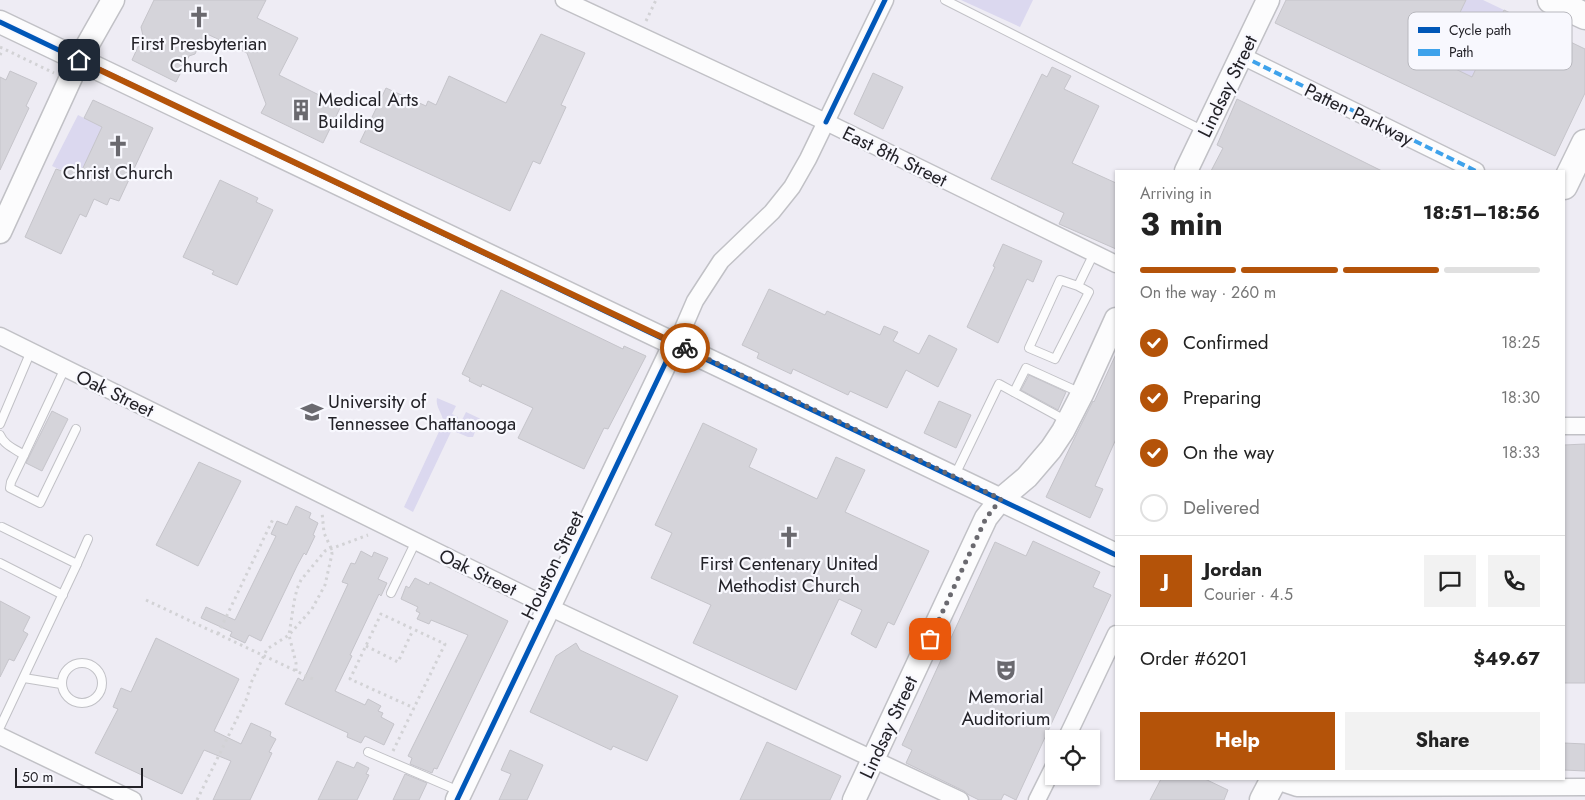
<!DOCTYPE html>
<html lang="en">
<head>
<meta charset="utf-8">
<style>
  body { margin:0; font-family:Jost,sans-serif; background:#f2f2f2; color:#222; height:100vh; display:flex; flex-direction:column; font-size:19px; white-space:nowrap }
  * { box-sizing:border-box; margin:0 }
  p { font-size:16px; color:#767676 }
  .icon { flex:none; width:28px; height:28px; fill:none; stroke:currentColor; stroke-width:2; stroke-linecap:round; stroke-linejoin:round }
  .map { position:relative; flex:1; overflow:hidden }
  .sheet { position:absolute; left:1115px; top:170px; width:450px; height:610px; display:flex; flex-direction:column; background:#fff; border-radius:0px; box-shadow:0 1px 4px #0004 }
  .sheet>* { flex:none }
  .fabs { position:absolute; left:1045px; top:730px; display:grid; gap:10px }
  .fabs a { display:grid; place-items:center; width:55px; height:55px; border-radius:0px; background:#fff; box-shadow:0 1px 4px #0004; font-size:25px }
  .scale { position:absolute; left:15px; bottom:12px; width:128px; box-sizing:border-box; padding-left:5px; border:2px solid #232228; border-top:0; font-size:14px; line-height:18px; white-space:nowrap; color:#232228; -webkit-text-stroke:4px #f8f8fe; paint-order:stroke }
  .pin { position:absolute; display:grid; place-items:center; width:42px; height:42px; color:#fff; margin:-21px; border-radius:10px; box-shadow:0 2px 8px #0006 }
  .courier { position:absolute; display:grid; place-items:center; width:50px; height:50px; margin:-25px; border:4px solid #b45309; border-radius:50%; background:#fff; color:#222; box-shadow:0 1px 6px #0007 }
  .overview em { font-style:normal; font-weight:700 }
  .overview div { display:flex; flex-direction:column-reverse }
  .overview { display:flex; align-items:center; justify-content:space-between; height:85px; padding:0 25px }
  h1 { font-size:32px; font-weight:700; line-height:38px }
  .bar { display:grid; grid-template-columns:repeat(4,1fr); gap:8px 5px; align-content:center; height:60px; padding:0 25px }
  .bar i { height:6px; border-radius:4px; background:#e0e0e0 }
  .bar .on { background:#b45309 }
  .bar p { grid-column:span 4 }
  .line { display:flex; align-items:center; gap:12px; padding:0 25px; border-top:1px solid #e0e0e0 }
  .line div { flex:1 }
  .round { display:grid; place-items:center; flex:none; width:52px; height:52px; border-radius:0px; background:#f2f2f2 }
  ol { padding:0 25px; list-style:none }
  li { display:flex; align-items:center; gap:15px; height:55px }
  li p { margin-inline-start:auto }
  li .icon { padding:5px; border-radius:50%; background:#b45309; color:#fff; stroke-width:4 }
  li:last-child { color:#767676 }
  li i { width:28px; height:28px; border:2px solid #e0e0e0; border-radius:50% }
  .button { display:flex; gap:10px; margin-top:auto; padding:10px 25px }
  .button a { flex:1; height:58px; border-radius:0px; background:#b45309; color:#fff; font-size:20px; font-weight:700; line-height:58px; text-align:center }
  .button a+a { background:#f2f2f2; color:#222 }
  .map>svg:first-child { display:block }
</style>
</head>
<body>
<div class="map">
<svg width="1585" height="800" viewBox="0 0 1585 800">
  <rect width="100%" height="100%" fill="#eeecf4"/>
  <!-- green -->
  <g fill="#dbd8ef">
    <polygon points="961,0 1033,0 1020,27"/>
    <polygon points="1466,0 1483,0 1504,10 1472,77 1437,60"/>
    <polygon points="78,115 102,127 82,170 69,165 65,172 52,166"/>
    <path d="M437,398L456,406L452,414L458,417L413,512L404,507L443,423C444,414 435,408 437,398Z"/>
    <polygon points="466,412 500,428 497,433 478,424 473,437 468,437 456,432"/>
  </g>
  <!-- building -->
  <g fill="#d5d4da" stroke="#c5c4ca">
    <polygon points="154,0 266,0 257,18 298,38 279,75 341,106 323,143 261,113 266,104 247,53 205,33 195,54 189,56 176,82 132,60 143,36 141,27"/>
    <polygon points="1286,0 1466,0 1437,60 1472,77 1504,10 1585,49 1585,93 1555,156 1275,23"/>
    <polygon points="541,34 585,53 561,105 566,107 540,164 533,161 510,211 360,142 386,88 426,106 428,101 436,105 449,76 506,103"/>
    <polygon points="1052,67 1071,76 1064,89 1099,106 1072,163 1116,183 1116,249 1059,224 1064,213 991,179 1042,74 1047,77"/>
    <polygon points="10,71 37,83 26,106 29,108 0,170 0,77 6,80"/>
    <polygon points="873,73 903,87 883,129 854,114"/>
    <polygon points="1237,99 1382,171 1211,171 1223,148 1217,145"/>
    <polygon points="93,100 153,128 119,201 110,198 107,205 94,199 86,217 80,214 61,254 25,237 56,169 65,172 69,165 82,170 102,127 84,118"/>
    <polygon points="220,180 258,198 256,202 273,210 237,285 212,274 214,271 183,257"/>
    <polygon points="1003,244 1042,261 1033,282 1027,279 998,343 967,327 995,267 993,266"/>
    <polygon points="769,289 825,315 827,311 880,335 884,326 898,332 893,341 919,354 929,335 957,349 938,387 906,370 887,408 850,391 848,395 793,369 791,374 757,358 759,353 742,345"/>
    <polygon points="501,290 623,349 624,346 646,356 608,429 604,428 584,469 518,438 533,408 482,384 481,387 469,381 470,378 462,374"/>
    <polygon points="1116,354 1116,439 1095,486 1103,489 1090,518 1046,497 1076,435 1093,401 1094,402"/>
    <polygon points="1029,375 1066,392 1058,410 1021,390"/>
    <polygon points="939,401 971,415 956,448 924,433"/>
    <polygon points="52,411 68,419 42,471 26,463"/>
    <polygon points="703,423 757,449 749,467 817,499 836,457 865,470 845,512 929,551 894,625 888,622 876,648 851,634 862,610 839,599 796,690 693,643 711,605 651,578 672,533 655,525"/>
    <polygon points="1585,444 1585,683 1564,683 1564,445"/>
    <polygon points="199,462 241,481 198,566 156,545"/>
    <polygon points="296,506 311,513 309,518 318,523 313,535 315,536 306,555 304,553 297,566 261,641 249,635 245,643 230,636 232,632 201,618 206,607 235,620 276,536 271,534 277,521 287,525"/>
    <polygon points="1033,541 1100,572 1093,587 1111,595 1016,800 1004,794 1001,800 979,800 969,795 964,791 906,763 912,750 902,745 995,542 1026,556"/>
    <polygon points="361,551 372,557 374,552 388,558 378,579 387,583 381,596 379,594 350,655 352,656 335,691 365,705 368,699 381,706 378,711 383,713 381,717 394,724 384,745 365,736 361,743 347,737 348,733 285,704 298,678 303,681 348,584 342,582 351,563 355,564"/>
    <polygon points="415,578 429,585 430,582 508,621 437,769 434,768 432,773 410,764 412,758 408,756 468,635 431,620 429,624 417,619 420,613 416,611 418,607 401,599 406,586 409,588"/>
    <polygon points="0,601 30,617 23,631 28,634 14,661 9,659 0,677"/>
    <polygon points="156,638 239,679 214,731 241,744 251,723 271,732 270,736 276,739 269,752 272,753 250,800 213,800 231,761 204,750 182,794 95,753 118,709 113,707 121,688 131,692"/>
    <polygon points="576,643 580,650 678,696 647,761 613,746 611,750 530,712 556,656"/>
    <polygon points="767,742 841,776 830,800 740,800"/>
    <polygon points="1564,743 1585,744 1585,771 1564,770"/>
    <polygon points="510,750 543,765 527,800 499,800 511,774 501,770"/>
    <polygon points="337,761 354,768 357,762 369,768 366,774 369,775 357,800 318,800"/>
    <polygon points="405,774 427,783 419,800 393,800"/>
    <polygon points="1161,779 1205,779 1228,790 1224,800 1150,800"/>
  </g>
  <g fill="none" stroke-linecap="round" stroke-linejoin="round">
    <!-- lane casing -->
    <g stroke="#c1c1c6" stroke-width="10">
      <g id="lane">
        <polyline points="945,0 1204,131"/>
        <polyline points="1078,286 1060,280 1029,348 1055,359 1089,292 1078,286 1094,253"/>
        <polyline points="1014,392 1026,368 1081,393"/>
        <polyline points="0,424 31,351"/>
        <path d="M0,435C4,445 15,449 24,455L65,368"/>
        <polyline points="24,455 11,482 10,488 40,503 76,429"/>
        <polyline points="955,475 999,384 1065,420"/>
        <polyline points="0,563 63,595"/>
        <polyline points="77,564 88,539"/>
        <polyline points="391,593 416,541"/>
        <circle cx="82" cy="683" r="20"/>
        <polyline points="24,678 61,684"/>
        <polyline points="0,727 77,564 2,527"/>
        <polyline points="368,752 459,791"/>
      </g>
    </g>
    <!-- street casing -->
    <g stroke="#c1c1c6" stroke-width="19">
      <g id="street">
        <polyline points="564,0 826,122 1116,264"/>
        <polyline points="1242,56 1476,171"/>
        <polyline points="0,336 549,607 960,800"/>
        <polyline points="675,343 682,331 695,301 721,261 772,212 792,187 808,159 885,0"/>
        <polyline points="1564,426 1585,426"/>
        <polyline points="0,736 133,800"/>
        <polyline points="1066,739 1116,634"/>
        <polyline points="1273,780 1297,788 1585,787"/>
        <polyline points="1037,800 1054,766"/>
      </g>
    </g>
    <!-- secondary casing -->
    <g stroke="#c1c1c6" stroke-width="25">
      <g id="secondary">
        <polyline points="0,22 1116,555"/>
        <polyline points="1186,171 1268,0"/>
        <polyline points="0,232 79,60 113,0"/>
        <polyline points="457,800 675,343"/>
        <polyline points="854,800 986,518 1001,499 1027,477 1051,449 1063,431 1082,394 1116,319"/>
      </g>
    </g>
    <!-- primary casing -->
    <g stroke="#c1c1c6" stroke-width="29">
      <g id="primary">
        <polyline points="1551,0 1585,16"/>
        <polyline points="1564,186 1585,143"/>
        <polyline points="1263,800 1274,779"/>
      </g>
    </g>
    <!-- path -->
    <g stroke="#d2d2d5" stroke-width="3" stroke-dasharray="2.5 4" stroke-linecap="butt">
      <polyline points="646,21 656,0"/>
      <polyline points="0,47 54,73"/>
      <polyline points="0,55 3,49"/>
      <polyline points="146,600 313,679"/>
      <polyline points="218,634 273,519"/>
      <polyline points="366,646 398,662 413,630"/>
      <polyline points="296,671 296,663 289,635 294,602 297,589 301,580 325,551 368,535"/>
      <polyline points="393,751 445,644 381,614 350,679 414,708"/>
      <polyline points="197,800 247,698 251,683 267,649 289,635 312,609 325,585 332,554 331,548 324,533 322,512"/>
    </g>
    <!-- lane -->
    <use href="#lane" stroke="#fcfcfd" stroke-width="8"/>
    <!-- street -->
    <use href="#street" stroke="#fcfcfd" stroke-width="16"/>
    <!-- secondary -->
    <use href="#secondary" stroke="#fcfcfd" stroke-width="22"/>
    <!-- primary -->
    <use href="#primary" stroke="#fcfcfd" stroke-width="26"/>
    <!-- quiet -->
    <polyline stroke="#3ea2eb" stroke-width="4" stroke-dasharray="8 4" stroke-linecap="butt" points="1242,56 1476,171"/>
    <!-- cycleway casing -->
    <g stroke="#f8f8fe" stroke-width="8">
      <g id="cycleway">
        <polyline points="0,22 1116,555"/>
        <polyline points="826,122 885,0"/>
        <polyline points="457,800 675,343"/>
      </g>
    </g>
    <!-- cycleway -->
    <use href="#cycleway" stroke="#0057b8" stroke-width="5"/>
  </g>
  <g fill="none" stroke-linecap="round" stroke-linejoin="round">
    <!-- done -->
    <polyline stroke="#6a696f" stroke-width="5" stroke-dasharray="0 9" points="685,348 1001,499 986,518 930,639"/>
    <!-- route -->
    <polyline stroke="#b45309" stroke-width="6" points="79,60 685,348"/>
  </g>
  <!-- icons -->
  <defs>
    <g id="church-bare" transform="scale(1.725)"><path d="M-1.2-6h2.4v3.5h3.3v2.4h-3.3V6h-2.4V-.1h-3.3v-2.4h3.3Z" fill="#6a696f" stroke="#f8f8fe" stroke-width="2.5" paint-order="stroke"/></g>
    <g id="building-bare" transform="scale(1.725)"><path d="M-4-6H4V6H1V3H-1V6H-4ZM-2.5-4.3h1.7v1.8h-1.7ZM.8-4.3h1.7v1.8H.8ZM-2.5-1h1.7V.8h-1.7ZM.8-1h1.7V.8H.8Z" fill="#6a696f" stroke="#f8f8fe" stroke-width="2.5" paint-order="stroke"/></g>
    <g id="university-bare" transform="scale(1.725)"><path d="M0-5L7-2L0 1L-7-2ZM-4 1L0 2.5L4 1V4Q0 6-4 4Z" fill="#6a696f" stroke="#f8f8fe" stroke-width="2.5" paint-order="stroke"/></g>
    <g id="theatre-bare" transform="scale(1.725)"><path d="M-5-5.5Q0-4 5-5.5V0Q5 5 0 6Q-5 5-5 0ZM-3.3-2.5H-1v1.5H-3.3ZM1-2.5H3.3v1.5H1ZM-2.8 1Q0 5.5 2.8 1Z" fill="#6a696f" stroke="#f8f8fe" stroke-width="2.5" paint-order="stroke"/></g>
  </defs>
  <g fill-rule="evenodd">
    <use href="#church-bare" x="199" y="17"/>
    <use href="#building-bare" x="301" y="110"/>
    <use href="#church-bare" x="118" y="146"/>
    <use href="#university-bare" x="312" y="412"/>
    <use href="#church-bare" x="789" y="537"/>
    <use href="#theatre-bare" x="1006" y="670"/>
  </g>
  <g text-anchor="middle" stroke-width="4.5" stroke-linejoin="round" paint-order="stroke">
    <!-- poi labels -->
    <g font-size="19" fill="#232228" stroke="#f8f8fe">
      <text x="199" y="50">First Presbyterian<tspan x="199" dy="22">Church</tspan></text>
      <text x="318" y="106" text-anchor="start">Medical Arts<tspan x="318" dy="22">Building</tspan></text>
      <text x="118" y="179">Christ Church</text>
      <text x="328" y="408" text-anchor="start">University of<tspan x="328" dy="22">Tennessee Chattanooga</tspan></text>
      <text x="789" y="570">First Centenary United<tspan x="789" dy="22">Methodist Church</tspan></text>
      <text x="1006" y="703">Memorial<tspan x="1006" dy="22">Auditorium</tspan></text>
    </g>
    <!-- street labels -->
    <g font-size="19" fill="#232228" stroke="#f8f8fe">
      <text transform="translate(1227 86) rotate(-64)" y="7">Lindsay Street</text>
      <text transform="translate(1359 114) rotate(26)" y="7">Patten Parkway</text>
      <text transform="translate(895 156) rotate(26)" y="7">East 8th Street</text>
      <text transform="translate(115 393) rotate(26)" y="7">Oak Street</text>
      <text transform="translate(552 565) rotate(-64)" y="7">Houston Street</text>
      <text transform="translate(478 572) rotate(26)" y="7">Oak Street</text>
      <text transform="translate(888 727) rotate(-65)" y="7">Lindsay Street</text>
    </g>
  </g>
  <!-- legend -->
  <rect x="1408" y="12" width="164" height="58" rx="8" fill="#f8f8fe" stroke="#b8b8be" stroke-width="1"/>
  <rect x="1418" y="27" width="22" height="6" fill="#0057b8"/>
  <rect x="1418" y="49" width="22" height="7" fill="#3ea2eb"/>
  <g font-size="14" fill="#232228">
    <text x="1449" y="35">Cycle path</text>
    <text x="1449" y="57">Path</text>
  </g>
</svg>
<div class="fabs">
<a><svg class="icon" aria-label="locate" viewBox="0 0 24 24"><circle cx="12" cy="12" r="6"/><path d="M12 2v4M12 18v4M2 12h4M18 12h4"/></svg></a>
</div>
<div class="scale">50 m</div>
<div class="pin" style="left:930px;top:639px;background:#ea580c"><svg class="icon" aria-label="bag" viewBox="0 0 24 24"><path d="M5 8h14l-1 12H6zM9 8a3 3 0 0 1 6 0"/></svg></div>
<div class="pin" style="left:79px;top:60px;background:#1f2937"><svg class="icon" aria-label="home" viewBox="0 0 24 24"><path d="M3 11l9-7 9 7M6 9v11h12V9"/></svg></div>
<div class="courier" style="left:685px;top:348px"><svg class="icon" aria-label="bike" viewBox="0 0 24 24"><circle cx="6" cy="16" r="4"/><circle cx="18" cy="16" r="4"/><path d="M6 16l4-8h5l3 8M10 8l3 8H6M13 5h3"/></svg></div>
<section class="sheet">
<div class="overview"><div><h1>3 min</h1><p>Arriving in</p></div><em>18:51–18:56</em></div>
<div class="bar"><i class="on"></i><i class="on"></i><i class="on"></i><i></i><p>On the way · 260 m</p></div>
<ol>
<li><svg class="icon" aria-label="check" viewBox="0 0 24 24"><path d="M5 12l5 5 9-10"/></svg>Confirmed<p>18:25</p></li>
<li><svg class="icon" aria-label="check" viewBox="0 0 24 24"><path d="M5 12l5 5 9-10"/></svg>Preparing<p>18:30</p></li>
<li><svg class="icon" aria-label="check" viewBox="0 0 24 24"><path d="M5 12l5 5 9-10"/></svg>On the way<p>18:33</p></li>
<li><i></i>Delivered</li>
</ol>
<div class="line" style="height:90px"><b class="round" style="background:#b45309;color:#fff">J</b><div><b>Jordan</b><p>Courier · 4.5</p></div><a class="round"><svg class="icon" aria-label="chat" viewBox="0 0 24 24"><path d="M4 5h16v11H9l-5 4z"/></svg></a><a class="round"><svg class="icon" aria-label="phone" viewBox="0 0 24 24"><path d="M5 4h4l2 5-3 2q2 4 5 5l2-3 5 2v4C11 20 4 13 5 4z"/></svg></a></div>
<div class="line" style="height:65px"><div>Order #6201</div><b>$49.67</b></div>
<div class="button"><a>Help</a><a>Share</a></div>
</section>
</div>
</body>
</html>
